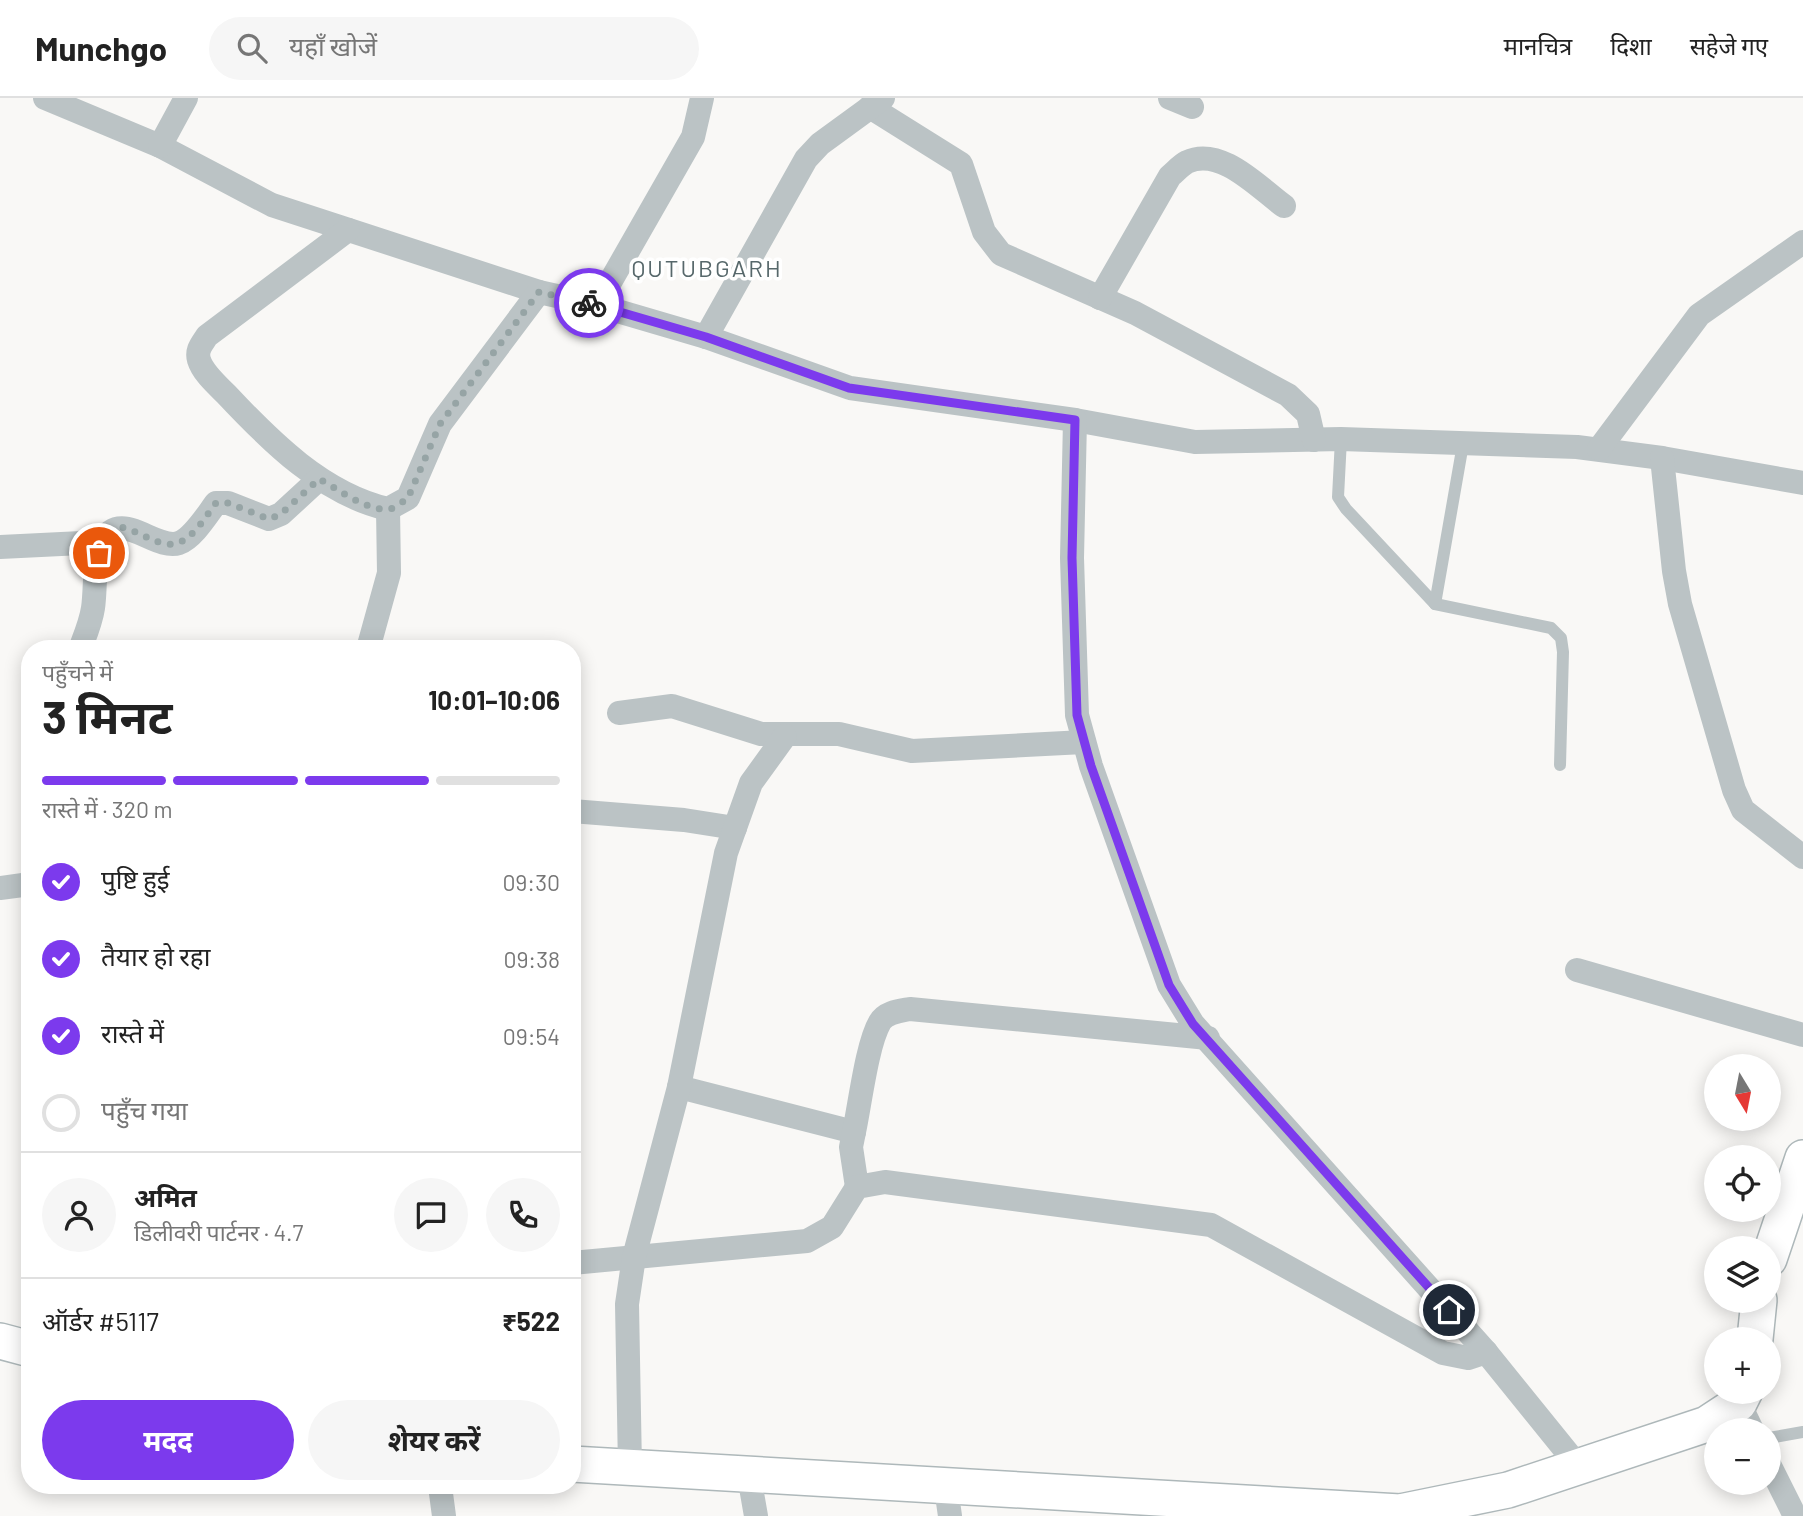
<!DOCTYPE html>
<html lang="hi">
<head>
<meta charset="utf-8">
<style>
  body { margin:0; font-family:Barlow,"Noto Sans Devanagari",sans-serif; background:#f6f6f6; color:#222; height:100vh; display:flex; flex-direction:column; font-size:26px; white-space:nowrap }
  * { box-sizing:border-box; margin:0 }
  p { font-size:23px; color:#767676 }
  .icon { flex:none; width:38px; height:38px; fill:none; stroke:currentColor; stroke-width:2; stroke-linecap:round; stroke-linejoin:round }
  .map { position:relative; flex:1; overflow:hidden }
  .details { position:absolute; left:21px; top:542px; width:560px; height:854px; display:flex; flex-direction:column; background:#fff; border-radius:28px; box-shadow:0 4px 18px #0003 }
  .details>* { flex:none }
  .needle { width:46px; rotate:170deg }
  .tools { position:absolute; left:1704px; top:956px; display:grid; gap:14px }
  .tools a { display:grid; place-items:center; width:77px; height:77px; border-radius:50%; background:#fff; box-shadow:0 4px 18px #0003; font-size:35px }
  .pin { position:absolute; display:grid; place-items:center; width:60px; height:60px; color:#fff; margin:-30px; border:4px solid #fff; border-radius:50%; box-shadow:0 2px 7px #0007 }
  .courier { position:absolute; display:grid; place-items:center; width:70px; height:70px; margin:-35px; border:5px solid #7c3aed; border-radius:50%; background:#fff; color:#222; box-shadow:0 2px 9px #0007 }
  .head em { font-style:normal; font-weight:700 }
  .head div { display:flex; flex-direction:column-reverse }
  .head { display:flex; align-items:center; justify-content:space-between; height:119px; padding:0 21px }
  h1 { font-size:46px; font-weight:700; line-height:52px }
  .bar { display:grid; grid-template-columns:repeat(4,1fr); gap:10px 7px; align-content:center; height:84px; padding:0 21px }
  .bar i { height:9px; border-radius:5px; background:#e0e0e0 }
  .bar .active { background:#7c3aed }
  .bar p { grid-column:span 4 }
  .line { display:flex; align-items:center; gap:18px; padding:0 21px; border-top:2px solid #e0e0e0 }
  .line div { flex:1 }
  .round { display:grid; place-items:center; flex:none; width:74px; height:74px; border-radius:37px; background:#f6f6f6 }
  ol { padding:0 21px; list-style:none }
  li { display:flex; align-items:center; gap:21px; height:77px }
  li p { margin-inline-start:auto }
  li .icon { padding:7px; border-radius:50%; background:#7c3aed; color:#fff; stroke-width:4 }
  li:last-child { color:#767676 }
  li i { width:38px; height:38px; border:4px solid #e0e0e0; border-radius:50% }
  .button { display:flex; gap:14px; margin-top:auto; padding:14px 21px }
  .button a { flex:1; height:80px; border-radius:42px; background:#7c3aed; color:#fff; font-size:28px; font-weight:700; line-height:80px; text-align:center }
  .button a+a { background:#f6f6f6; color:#222 }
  header { display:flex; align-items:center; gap:42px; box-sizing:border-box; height:98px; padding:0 35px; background:#fff; border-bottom:2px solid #e0e0e0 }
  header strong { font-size:33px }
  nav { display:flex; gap:38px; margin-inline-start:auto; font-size:24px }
  .search { width:490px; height:63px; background:#f6f6f6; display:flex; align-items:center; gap:18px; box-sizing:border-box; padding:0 24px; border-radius:38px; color:#767676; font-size:26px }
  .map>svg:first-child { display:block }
</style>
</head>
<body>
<header>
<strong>Munchgo</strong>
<div class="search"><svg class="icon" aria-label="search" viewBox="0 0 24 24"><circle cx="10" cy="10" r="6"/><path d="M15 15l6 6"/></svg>यहाँ खोजें</div>
<nav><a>मानचित्र</a><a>दिशा</a><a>सहेजे गए</a></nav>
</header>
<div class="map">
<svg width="1803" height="1418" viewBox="0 0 1803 1418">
  <rect width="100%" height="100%" fill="#f9f8f6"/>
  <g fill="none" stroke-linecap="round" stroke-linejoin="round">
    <!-- secondary casing -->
    <g stroke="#aeb8ba" stroke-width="38">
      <g id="secondary">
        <polyline points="1769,1161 1803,1060"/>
        <polyline points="1755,1241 1759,1202"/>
        <polyline points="0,1243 30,1251"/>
        <polyline points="572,1366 1400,1414 1508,1392 1707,1326 1739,1305 1745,1293"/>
      </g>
    </g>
    <!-- lane -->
    <g stroke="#bbc3c5" stroke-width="12">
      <polyline points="1341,341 1338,399 1346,411 1435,506 1551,530 1561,540 1563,554 1560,667"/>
      <polyline points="1435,506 1463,346"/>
      <polyline points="1769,1340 1803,1334"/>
    </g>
    <!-- street -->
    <g stroke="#bbc3c5" stroke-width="24">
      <polyline points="45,0 160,48 272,107 539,194 597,207 706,239 850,290 1075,322 1195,344 1341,341 1577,349 1662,360 1803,385"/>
      <polyline points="1170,0 1192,9"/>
      <polyline points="870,9 961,66 984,134 1001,156 1135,215 1288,297 1308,316 1314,342"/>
      <polyline points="160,48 186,0"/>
      <path d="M348,132L207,238C202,246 196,252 199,262C203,275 217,287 226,296C271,344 323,396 388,411L408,400L440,326L539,194"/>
      <path d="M1100,200L1170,78C1175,74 1181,67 1187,64C1221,48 1259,90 1284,108"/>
      <polyline points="597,207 693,39 702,0"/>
      <polyline points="706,239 806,61 820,46 883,0"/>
      <polyline points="1075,322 1072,460 1077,617 1091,668 1169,887 1193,926 1486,1254 1579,1369"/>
      <polyline points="1599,351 1699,217 1803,144"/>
      <polyline points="1662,360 1674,473 1680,506 1734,692 1743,712 1803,759"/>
      <polyline points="0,449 102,444"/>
      <path d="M80,551C85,538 91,524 93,510C96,490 93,463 102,445C120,408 154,453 179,445C193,440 207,417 216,405H228L269,421L281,416L319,381"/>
      <polyline points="368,551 389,475 388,411"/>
      <polyline points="619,615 672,608 761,636 839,636 912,653 1084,644"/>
      <polyline points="572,713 684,722 735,730"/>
      <polyline points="0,790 30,786"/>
      <polyline points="1577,872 1803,937"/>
      <polyline points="679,989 854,1034"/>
      <path d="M857,1089L851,1049L854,1034C860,1006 867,946 880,924C886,914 899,913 910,911L1208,940"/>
      <polyline points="572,1165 807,1143 832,1129 857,1089 885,1084 1211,1127 1443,1255 1468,1260 1486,1254"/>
      <polyline points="1739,1305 1752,1332"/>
      <polyline points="1769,1366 1795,1418"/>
      <polyline points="630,1370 627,1206 634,1159 679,989 726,755 751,685 785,638"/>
      <polyline points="749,1378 756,1418"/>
      <polyline points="440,1388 444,1418"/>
      <polyline points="946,1390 950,1418"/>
    </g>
    <!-- secondary -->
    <use href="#secondary" stroke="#fff" stroke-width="35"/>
  </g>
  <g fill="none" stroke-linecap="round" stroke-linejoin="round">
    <!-- done -->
    <path stroke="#96a4a5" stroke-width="7" stroke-dasharray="0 12.6" d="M99,455L102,444L120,429C137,432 151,444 167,446C188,450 205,419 216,405H228L269,421L281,416L319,381C338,391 366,413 388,411C395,411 402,404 408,400L440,326L539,194L589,205"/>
    <!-- route -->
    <polyline stroke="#7c3aed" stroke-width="9" points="589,205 706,239 849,290 1075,322 1072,460 1077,617 1091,668 1169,887 1193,926 1449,1212"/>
  </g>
  <g text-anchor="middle" stroke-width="7" stroke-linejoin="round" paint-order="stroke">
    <!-- quarter labels -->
    <g font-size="24" letter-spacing="2" fill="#57686b" stroke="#fff">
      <text x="707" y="179">QUTUBGARH</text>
    </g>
  </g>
</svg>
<div class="tools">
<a><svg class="needle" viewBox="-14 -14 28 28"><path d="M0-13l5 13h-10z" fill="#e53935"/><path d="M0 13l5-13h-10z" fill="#767676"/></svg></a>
<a><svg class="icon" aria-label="locate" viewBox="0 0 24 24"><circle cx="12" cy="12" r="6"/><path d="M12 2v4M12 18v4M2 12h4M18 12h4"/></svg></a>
<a><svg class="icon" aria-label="layers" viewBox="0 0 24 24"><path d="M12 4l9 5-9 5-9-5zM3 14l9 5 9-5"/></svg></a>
<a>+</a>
<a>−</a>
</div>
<div class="pin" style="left:99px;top:455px;background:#ea580c"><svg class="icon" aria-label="bag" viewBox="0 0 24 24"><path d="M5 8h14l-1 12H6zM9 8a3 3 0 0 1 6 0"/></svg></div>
<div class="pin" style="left:1449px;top:1212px;background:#1f2937"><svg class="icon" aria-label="home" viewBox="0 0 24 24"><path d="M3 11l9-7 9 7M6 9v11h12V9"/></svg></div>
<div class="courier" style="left:589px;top:205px"><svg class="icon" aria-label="bike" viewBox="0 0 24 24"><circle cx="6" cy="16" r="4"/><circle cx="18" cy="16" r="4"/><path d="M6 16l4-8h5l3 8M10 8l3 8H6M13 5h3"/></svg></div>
<section class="details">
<div class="head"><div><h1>3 मिनट</h1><p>पहुँचने में</p></div><em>10:01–10:06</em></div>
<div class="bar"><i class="active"></i><i class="active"></i><i class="active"></i><i></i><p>रास्ते में · 320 m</p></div>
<ol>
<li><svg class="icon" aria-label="check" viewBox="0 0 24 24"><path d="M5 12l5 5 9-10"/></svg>पुष्टि हुई<p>09:30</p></li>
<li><svg class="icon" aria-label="check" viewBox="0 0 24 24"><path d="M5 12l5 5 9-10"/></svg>तैयार हो रहा<p>09:38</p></li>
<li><svg class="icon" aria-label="check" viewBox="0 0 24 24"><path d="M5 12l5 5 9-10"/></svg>रास्ते में<p>09:54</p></li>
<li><i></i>पहुँच गया</li>
</ol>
<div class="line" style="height:126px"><a class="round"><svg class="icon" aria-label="person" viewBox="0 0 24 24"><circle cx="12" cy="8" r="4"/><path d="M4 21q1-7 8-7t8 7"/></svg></a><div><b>अमित</b><p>डिलीवरी पार्टनर · 4.7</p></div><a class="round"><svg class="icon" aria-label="chat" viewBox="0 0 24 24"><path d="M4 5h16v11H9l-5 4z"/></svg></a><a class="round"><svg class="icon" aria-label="phone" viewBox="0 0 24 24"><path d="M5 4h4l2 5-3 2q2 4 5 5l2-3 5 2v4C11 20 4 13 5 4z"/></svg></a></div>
<div class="line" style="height:91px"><div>ऑर्डर #5117</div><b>₹522</b></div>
<div class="button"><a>मदद</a><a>शेयर करें</a></div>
</section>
</div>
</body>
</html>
